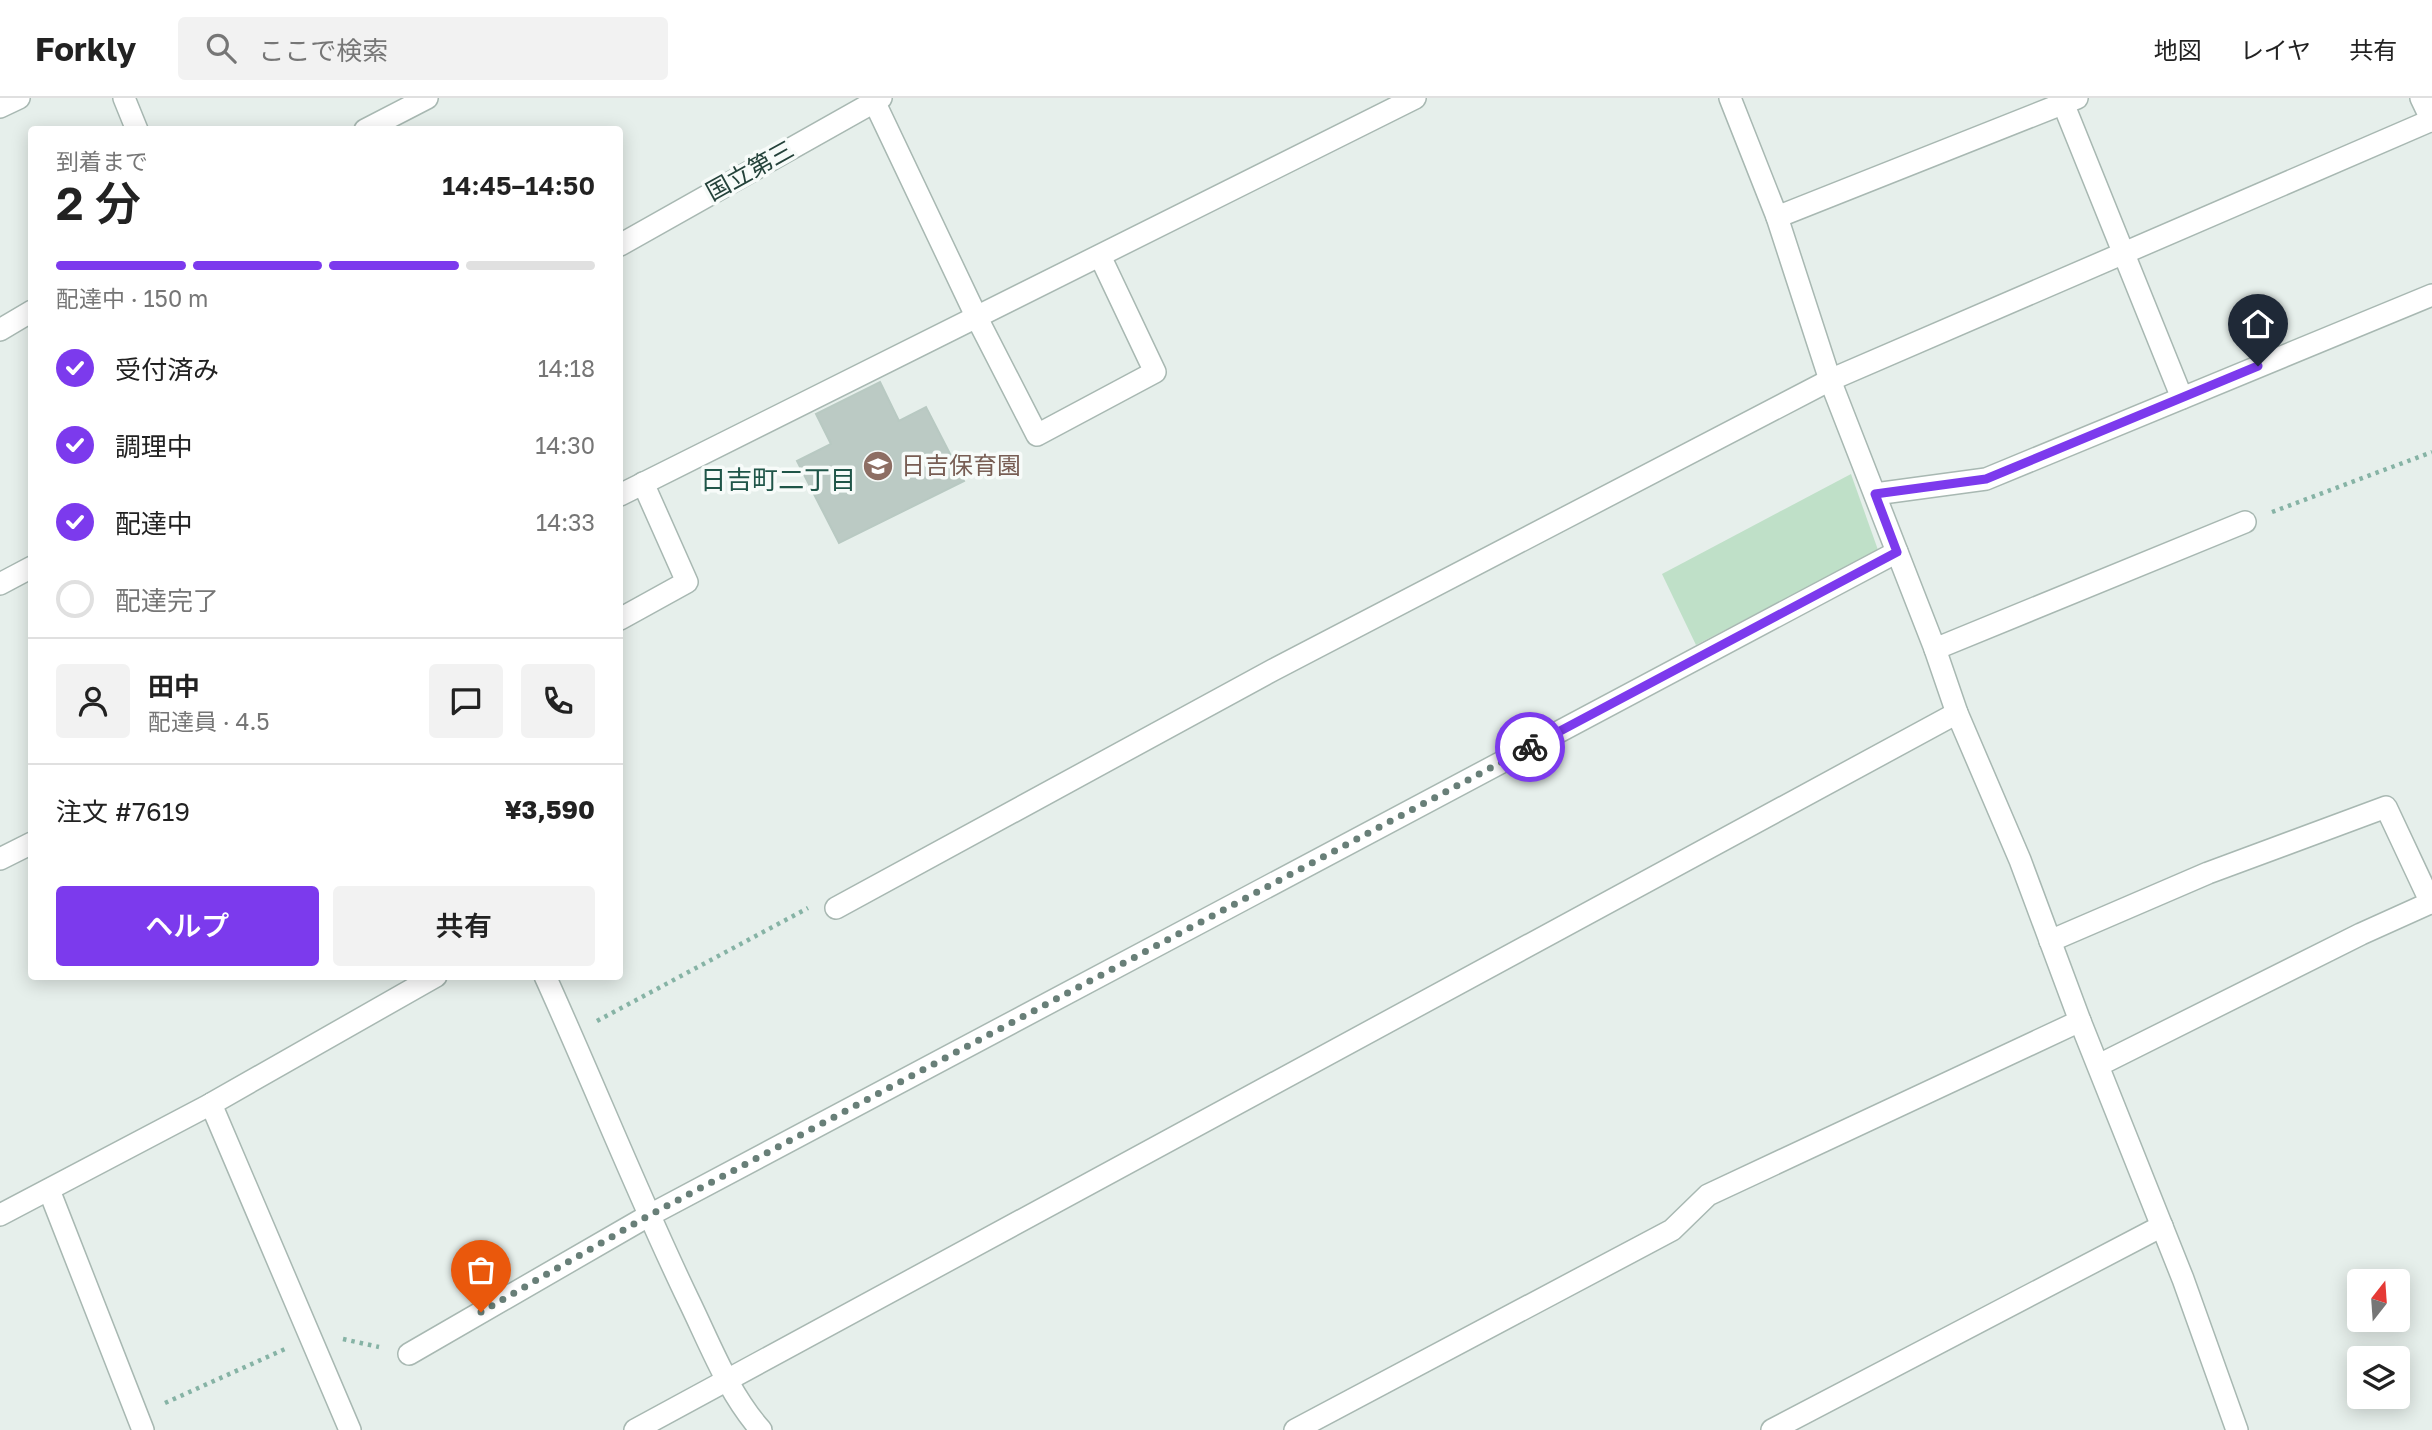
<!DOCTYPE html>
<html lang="ja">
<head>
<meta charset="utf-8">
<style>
  body { margin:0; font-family:"Golos Text","Noto Sans JP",sans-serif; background:#f2f2f2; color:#222; height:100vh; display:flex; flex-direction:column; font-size:26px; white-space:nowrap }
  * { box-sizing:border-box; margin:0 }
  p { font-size:23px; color:#767676 }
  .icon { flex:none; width:38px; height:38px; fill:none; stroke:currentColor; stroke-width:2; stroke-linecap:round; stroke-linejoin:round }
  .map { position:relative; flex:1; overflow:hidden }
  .side { position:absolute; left:28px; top:28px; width:595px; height:854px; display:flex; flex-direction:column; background:#fff; border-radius:7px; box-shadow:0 4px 18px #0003 }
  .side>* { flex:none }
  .needle { width:46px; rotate:17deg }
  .tools { position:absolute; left:2347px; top:1171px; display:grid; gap:14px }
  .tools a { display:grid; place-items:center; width:63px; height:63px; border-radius:7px; background:#fff; box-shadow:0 4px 18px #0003; font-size:35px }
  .pin { position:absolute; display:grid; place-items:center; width:60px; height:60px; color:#fff; margin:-72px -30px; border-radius:50% 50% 50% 0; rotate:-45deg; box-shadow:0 0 7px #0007 }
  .pin .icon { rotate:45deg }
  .courier { position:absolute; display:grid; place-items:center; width:70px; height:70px; margin:-35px; border:5px solid #7c3aed; border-radius:50%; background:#fff; color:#222; box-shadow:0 2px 9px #0007 }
  .headline em { font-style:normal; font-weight:600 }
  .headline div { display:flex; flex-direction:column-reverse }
  .headline { display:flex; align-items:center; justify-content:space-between; height:119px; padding:0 28px }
  h1 { font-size:46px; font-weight:600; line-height:52px }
  .bar { display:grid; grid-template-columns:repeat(4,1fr); gap:10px 7px; align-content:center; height:84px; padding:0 28px }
  .bar i { height:9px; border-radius:5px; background:#e0e0e0 }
  .bar .active { background:#7c3aed }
  .bar p { grid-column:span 4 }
  .line { display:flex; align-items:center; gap:18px; padding:0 28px; border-top:2px solid #e0e0e0 }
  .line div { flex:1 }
  .round { display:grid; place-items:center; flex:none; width:74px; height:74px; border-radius:7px; background:#f2f2f2 }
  ol { padding:0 28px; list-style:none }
  li { display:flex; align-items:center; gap:21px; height:77px }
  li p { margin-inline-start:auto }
  li .icon { padding:7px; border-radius:50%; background:#7c3aed; color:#fff; stroke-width:4 }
  li:last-child { color:#767676 }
  li i { width:38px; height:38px; border:4px solid #e0e0e0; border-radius:50% }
  .action { display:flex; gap:14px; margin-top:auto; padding:14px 28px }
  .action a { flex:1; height:80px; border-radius:7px; background:#7c3aed; color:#fff; font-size:28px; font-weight:600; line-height:80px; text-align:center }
  .action a+a { background:#f2f2f2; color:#222 }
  header { display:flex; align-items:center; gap:42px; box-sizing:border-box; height:98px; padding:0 35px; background:#fff; border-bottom:2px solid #e0e0e0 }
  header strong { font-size:33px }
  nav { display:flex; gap:38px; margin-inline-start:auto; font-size:24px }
  .search { width:490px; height:63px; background:#f2f2f2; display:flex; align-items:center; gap:18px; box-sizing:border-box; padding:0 24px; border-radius:7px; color:#767676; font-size:26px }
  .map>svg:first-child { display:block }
</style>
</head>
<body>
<header>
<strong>Forkly</strong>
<div class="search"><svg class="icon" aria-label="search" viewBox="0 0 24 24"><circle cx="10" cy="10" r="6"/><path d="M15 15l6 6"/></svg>ここで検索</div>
<nav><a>地図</a><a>レイヤ</a><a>共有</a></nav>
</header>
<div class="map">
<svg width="2432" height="1332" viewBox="0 0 2432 1332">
  <rect width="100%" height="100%" fill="#e6efeb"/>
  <!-- green -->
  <polygon fill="#bfe0c8" points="1851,376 1878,452 1696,547 1662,476"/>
  <!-- building -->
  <polygon fill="#bbcac4" stroke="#b8c9c2" stroke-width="2" points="880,284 899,323 926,309 964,383 839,445 797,363 831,346 816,316"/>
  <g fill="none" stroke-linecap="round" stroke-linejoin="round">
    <!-- minor casing -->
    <g stroke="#a8b8b2" stroke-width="24">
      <g id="minor">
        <polyline points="124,0 137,32"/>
        <polyline points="1730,0 1777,119 1830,282 1935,551 1957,615 2020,762 2080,923 2183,1181 2237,1332"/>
        <polyline points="2061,0 2182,300"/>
        <polyline points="2421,0 2432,23"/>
        <polyline points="874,3 977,220 1037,337 1155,274 1100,158"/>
        <polyline points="0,9 19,0"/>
        <polyline points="365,32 427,0"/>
        <polyline points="1777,119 2077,0"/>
        <polyline points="620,147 881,0"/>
        <polyline points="0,232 32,213"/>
        <polyline points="1875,396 1986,381 2432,197"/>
        <polyline points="620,397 1415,0"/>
        <polyline points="0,486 32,469"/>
        <polyline points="620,521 687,484 643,385"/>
        <polyline points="1935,551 2245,424"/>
        <polyline points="0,761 32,745"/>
        <polyline points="836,810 1273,572 1830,282 2432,22"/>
        <polyline points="2050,843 2208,775 2386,709 2431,805"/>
        <path d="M545,878C594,986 637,1095 688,1201C710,1246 728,1295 761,1332"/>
        <polyline points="2099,967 2361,836 2432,804"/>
        <polyline points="211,1006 350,1332"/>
        <polyline points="49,1092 143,1332"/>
        <polyline points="0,1117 211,1006 436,878"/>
        <polyline points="409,1256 648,1118 1897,454"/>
        <polyline points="635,1332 1957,615"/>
        <polyline points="1295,1332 1672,1132 1708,1097 2080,923"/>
        <polyline points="1772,1332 2162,1128"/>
      </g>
    </g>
    <!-- path -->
    <g stroke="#86b3a5" stroke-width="4.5" stroke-dasharray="3.5 5" stroke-linecap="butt">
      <polyline points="2272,414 2432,354"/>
      <polyline points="597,923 808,810"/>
      <polyline points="343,1241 379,1249"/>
      <polyline points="165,1305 285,1251"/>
    </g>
    <!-- minor -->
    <use href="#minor" stroke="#fff" stroke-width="21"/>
  </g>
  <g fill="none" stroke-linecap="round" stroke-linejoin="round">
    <!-- done -->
    <polyline stroke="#687f78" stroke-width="7" stroke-dasharray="0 12.6" points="481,1214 648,1118 1530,649"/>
    <!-- route -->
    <polyline stroke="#7c3aed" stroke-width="9" points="1530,649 1897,454 1875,396 1986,381 2258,268"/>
  </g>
  <!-- icons -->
  <defs>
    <g id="school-disc" transform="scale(1.575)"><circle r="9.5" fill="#8d6e63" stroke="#f7fbf9"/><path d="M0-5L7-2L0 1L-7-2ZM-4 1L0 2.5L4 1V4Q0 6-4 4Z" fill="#fff"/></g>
  </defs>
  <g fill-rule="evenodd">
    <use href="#school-disc" x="878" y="368"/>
  </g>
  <g text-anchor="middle" stroke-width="7" stroke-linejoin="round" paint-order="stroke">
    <!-- street labels -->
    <g font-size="24" fill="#24423a" stroke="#f7fbf9">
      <text transform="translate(750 73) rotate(-29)" y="8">国立第三</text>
    </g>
    <!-- education labels -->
    <g font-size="24" fill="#785e54" stroke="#f7fbf9" text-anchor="start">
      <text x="901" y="376">日吉保育園</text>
    </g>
    <!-- neighbourhood labels -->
    <g font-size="26" fill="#1f5548" stroke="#f7fbf9">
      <text x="778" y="391">日吉町二丁目</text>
    </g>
  </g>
</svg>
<div class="tools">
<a><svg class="needle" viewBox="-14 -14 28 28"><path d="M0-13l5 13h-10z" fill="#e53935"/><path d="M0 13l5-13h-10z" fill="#767676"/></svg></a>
<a><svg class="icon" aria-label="layers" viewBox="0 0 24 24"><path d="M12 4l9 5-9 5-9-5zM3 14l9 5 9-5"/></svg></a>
</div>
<div class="pin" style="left:481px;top:1214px;background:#ea580c"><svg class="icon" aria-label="bag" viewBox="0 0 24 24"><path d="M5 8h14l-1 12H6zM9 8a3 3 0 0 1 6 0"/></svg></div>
<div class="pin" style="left:2258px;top:268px;background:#1f2937"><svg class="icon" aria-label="home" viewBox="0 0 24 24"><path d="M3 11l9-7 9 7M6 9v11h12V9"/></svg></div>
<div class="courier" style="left:1530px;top:649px"><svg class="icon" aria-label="bike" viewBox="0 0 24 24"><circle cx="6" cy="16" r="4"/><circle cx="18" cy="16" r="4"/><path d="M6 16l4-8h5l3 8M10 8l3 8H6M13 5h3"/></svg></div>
<section class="side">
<div class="headline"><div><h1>2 分</h1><p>到着まで</p></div><em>14:45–14:50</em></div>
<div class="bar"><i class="active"></i><i class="active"></i><i class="active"></i><i></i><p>配達中 · 150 m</p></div>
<ol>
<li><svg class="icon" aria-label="check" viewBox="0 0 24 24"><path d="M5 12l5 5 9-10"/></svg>受付済み<p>14:18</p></li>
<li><svg class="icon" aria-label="check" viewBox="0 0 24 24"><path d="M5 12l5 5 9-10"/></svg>調理中<p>14:30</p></li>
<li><svg class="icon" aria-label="check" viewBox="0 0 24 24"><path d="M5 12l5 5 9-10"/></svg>配達中<p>14:33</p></li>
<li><i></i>配達完了</li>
</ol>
<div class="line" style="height:126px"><a class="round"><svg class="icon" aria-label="person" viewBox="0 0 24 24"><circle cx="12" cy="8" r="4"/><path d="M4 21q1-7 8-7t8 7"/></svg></a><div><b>田中</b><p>配達員 · 4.5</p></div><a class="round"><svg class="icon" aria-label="chat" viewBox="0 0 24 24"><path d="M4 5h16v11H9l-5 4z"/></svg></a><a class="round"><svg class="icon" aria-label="phone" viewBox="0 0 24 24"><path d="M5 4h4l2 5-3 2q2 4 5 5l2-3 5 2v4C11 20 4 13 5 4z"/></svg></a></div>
<div class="line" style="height:91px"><div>注文 #7619</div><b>¥3,590</b></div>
<div class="action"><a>ヘルプ</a><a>共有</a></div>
</section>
</div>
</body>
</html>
